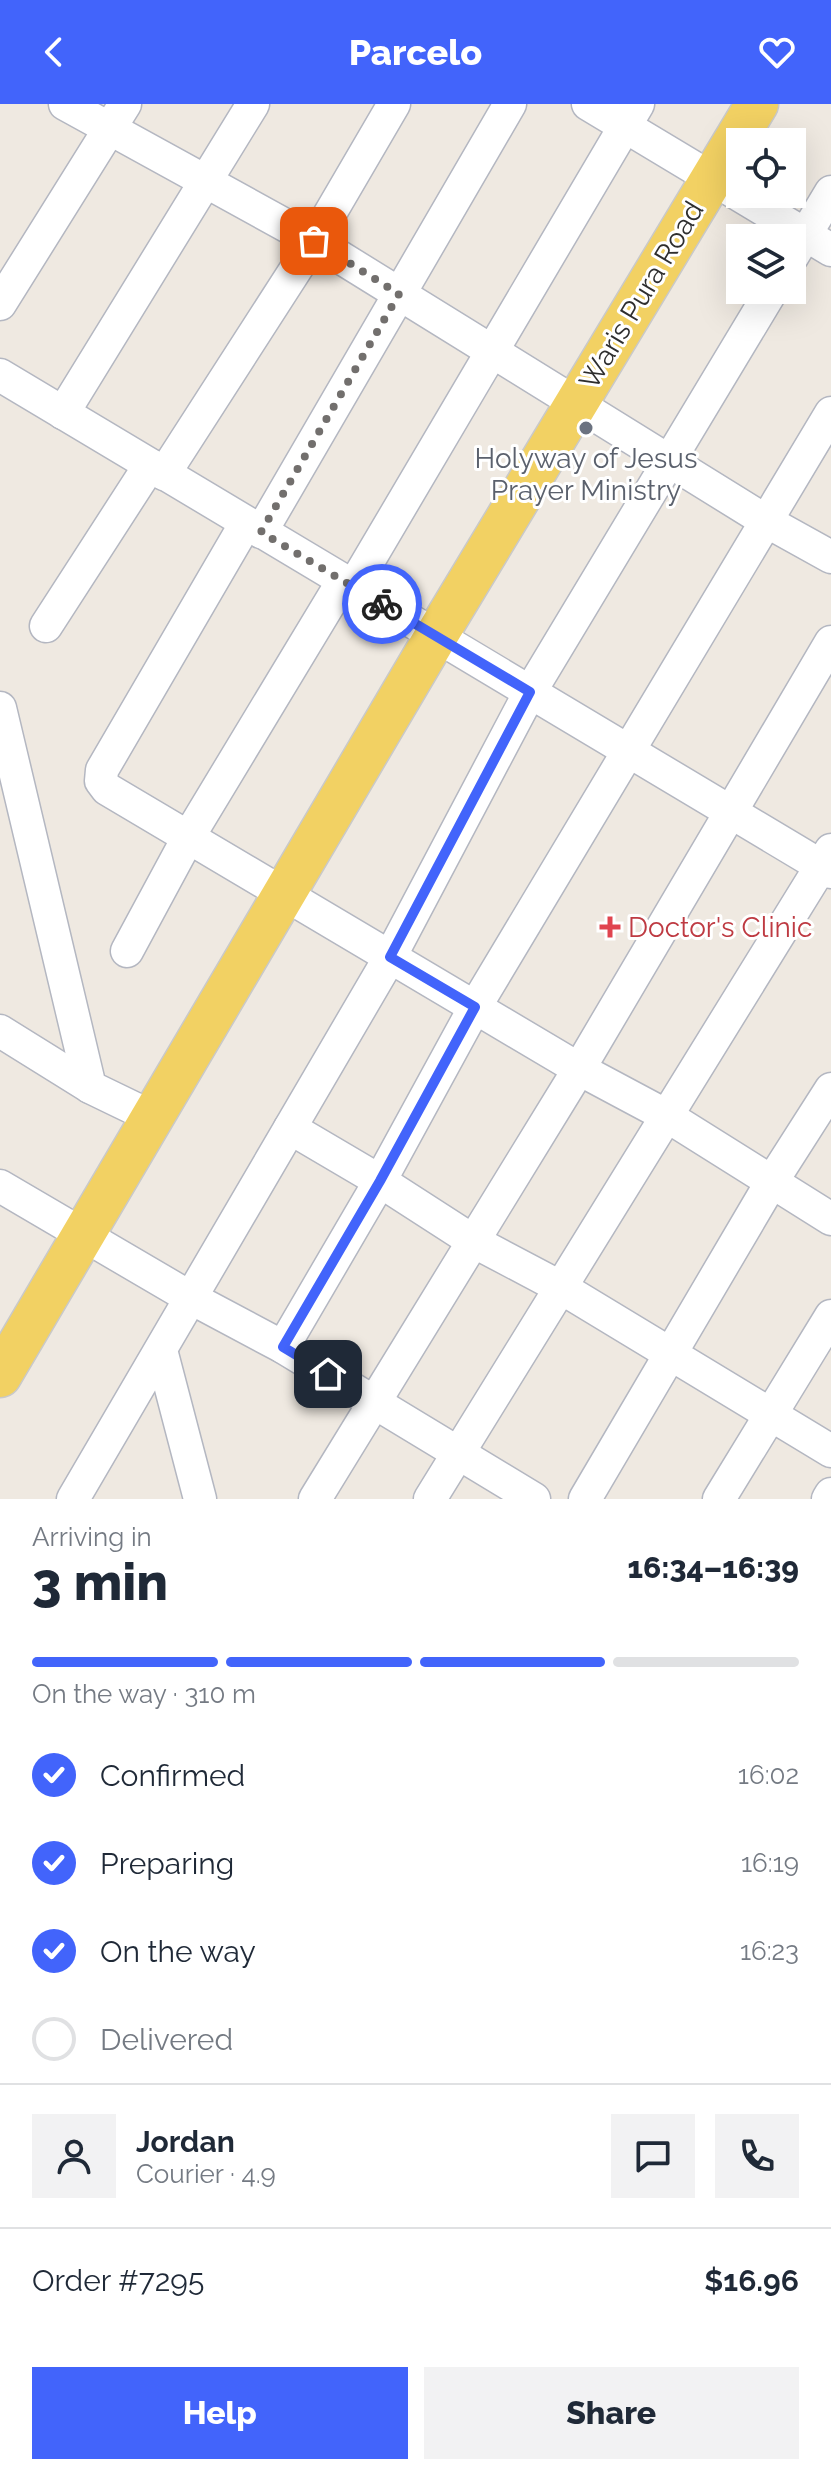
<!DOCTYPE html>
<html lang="en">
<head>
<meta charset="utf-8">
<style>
  body { margin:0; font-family:Raleway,sans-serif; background:#f2f2f3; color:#1f2937; height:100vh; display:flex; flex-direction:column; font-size:30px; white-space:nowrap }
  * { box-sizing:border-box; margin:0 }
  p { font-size:26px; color:#747a83 }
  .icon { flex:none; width:44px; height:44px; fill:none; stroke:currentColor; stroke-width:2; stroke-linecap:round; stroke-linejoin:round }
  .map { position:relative; height:1395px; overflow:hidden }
  .sheet { display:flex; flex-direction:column; background:#fff; flex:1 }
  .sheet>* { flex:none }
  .fabs { position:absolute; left:726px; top:24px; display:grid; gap:16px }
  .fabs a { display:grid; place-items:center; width:80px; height:80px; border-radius:0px; background:#fff; box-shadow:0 8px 32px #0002; font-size:40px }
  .pin { position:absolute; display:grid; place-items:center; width:68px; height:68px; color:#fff; margin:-34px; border-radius:16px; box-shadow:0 4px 12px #0006 }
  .courier { position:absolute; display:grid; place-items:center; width:80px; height:80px; margin:-40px; border:6px solid #4264fb; border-radius:50%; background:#fff; color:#222; box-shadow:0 2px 10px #0007 }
  .summary em { font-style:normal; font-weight:800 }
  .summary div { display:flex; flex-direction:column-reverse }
  .summary { display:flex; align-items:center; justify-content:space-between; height:136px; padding:0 32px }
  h1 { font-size:52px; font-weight:800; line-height:60px }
  .bar { display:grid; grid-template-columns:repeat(4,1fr); gap:12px 8px; align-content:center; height:96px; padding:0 32px }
  .bar i { height:10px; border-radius:6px; background:#e0e1e3 }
  .bar .selected { background:#4264fb }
  .bar p { grid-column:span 4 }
  .line { display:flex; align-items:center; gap:20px; padding:0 32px; border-top:2px solid #e0e1e3 }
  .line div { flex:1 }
  .round { display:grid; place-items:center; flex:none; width:84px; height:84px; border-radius:0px; background:#f2f2f3 }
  ol { padding:0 32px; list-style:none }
  li { display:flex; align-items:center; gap:24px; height:88px }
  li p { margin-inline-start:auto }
  li .icon { padding:8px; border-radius:50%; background:#4264fb; color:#fff; stroke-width:4 }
  li:last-child { color:#747a83 }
  li i { width:44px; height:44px; border:4px solid #e0e1e3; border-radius:50% }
  .action { display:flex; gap:16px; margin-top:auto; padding:16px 32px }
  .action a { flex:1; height:92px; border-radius:0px; background:#4264fb; color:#fff; font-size:32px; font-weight:800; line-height:92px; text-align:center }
  .action a+a { background:#f2f2f3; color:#1f2937 }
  header { display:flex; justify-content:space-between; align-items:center; height:104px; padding:0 32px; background:#4264fb; color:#fff; font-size:36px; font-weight:800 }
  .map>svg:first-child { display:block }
</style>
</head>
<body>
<header><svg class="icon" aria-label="back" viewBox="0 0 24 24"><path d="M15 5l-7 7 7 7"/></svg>Parcelo<svg class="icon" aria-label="heart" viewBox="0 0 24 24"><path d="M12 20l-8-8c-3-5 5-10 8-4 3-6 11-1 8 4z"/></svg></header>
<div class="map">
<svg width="831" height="1395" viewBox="0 0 831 1395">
  <rect width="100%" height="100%" fill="#efe9e1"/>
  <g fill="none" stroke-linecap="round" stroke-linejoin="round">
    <!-- minor casing -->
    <g stroke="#b4b7c1" stroke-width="35">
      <g id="minor">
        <polyline points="65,0 314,137 766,417 831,453"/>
        <polyline points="588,0 831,146"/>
        <polyline points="792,153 831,88"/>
        <polyline points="0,200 125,0"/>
        <polyline points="0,271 831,768"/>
        <polyline points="63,309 253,0"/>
        <polyline points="164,370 314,137 394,0"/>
        <polyline points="246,419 102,666 101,677 107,685 579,965 667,1012 831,1115"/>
        <polyline points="261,428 510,0"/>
        <polyline points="353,483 638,0"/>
        <polyline points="46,522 150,361"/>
        <polyline points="0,604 90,983 152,1013"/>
        <polyline points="127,847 189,732 343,477"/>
        <polyline points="0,927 90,983"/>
        <polyline points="290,1024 380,1077 473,1137 560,1183 831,1347"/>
        <polyline points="0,1082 191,1194 283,1243 534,1395"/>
        <polyline points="283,1243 380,1077 475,903 831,309"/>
        <polyline points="161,1246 200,1395"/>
        <polyline points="73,1395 390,853 530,588 772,186"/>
        <polyline points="315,1395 579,965 831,538"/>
        <polyline points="430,1395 831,746"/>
        <polyline points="585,1395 771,1079 831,985"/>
        <polyline points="719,1395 831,1212"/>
        <polyline points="828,1395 831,1390"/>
      </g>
    </g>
    <!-- major casing -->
    <g stroke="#c9c9c9" stroke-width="45">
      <polyline id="major" points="0,1272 436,532 757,0"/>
    </g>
    <!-- minor -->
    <use href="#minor" stroke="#fff" stroke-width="32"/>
    <!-- major -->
    <use href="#major" stroke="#f2d163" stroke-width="42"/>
  </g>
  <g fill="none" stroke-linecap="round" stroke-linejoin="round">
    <!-- done -->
    <polyline stroke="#726f6d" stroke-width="8" stroke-dasharray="0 14.4" points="314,137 399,190 261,428 382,500"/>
    <!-- route -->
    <polyline stroke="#4264fb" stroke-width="10" points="328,1270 283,1243 380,1077 475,903 390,853 530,588 382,500"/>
  </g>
  <!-- markers -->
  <circle fill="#6b7280" stroke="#fff" stroke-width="3" cx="586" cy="324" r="8"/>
  <path fill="#e0444e" stroke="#fff" stroke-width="3" d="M606 811h8v8h8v8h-8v8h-8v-8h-8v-8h8z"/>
  <g text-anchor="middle" stroke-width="6" stroke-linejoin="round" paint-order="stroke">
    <!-- street labels -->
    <g font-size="28" fill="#2e2e2e" stroke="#fff">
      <text transform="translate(641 191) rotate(-59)" y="10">Waris Pura Road</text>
    </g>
    <!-- worship labels -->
    <g font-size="28" fill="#5b616d" stroke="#fff">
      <text x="586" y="364">Holyway of Jesus<tspan x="586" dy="32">Prayer Ministry</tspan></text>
    </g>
    <!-- health labels -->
    <g font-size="28" fill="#be3a42" stroke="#fff" text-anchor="start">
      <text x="628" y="833">Doctor's Clinic</text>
    </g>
  </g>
</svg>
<div class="fabs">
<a><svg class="icon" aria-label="locate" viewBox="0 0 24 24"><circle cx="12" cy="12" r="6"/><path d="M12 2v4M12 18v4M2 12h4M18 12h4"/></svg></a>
<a><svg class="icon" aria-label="layers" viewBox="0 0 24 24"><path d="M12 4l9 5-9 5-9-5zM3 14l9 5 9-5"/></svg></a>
</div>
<div class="pin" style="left:314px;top:137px;background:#ea580c"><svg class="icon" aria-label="bag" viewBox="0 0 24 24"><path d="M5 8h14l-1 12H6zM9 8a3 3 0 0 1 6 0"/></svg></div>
<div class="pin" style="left:328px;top:1270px;background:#1f2937"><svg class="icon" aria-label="home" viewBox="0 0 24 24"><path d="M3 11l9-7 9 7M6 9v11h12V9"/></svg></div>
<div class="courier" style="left:382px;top:500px"><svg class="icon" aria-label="bike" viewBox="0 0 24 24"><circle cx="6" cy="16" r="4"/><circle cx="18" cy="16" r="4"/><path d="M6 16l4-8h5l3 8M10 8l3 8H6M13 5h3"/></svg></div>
</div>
<section class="sheet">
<div class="summary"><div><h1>3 min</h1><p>Arriving in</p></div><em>16:34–16:39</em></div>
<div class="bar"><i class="selected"></i><i class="selected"></i><i class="selected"></i><i></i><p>On the way · 310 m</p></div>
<ol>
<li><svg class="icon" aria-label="check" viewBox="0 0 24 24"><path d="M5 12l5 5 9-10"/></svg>Confirmed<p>16:02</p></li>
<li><svg class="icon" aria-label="check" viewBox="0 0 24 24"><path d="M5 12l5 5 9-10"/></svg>Preparing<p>16:19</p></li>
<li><svg class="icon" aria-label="check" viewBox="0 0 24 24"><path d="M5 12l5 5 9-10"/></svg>On the way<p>16:23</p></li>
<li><i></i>Delivered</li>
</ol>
<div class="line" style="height:144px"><a class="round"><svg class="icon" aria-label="person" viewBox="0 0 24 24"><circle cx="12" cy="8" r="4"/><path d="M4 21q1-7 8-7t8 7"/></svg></a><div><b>Jordan</b><p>Courier · 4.9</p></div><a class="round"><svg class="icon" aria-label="chat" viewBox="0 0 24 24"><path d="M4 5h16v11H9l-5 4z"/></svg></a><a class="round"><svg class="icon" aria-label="phone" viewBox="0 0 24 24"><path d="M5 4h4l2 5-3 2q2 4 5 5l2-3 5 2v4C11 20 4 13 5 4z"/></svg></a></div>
<div class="line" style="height:104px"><div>Order #7295</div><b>$16.96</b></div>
<div class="action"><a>Help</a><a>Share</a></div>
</section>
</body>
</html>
